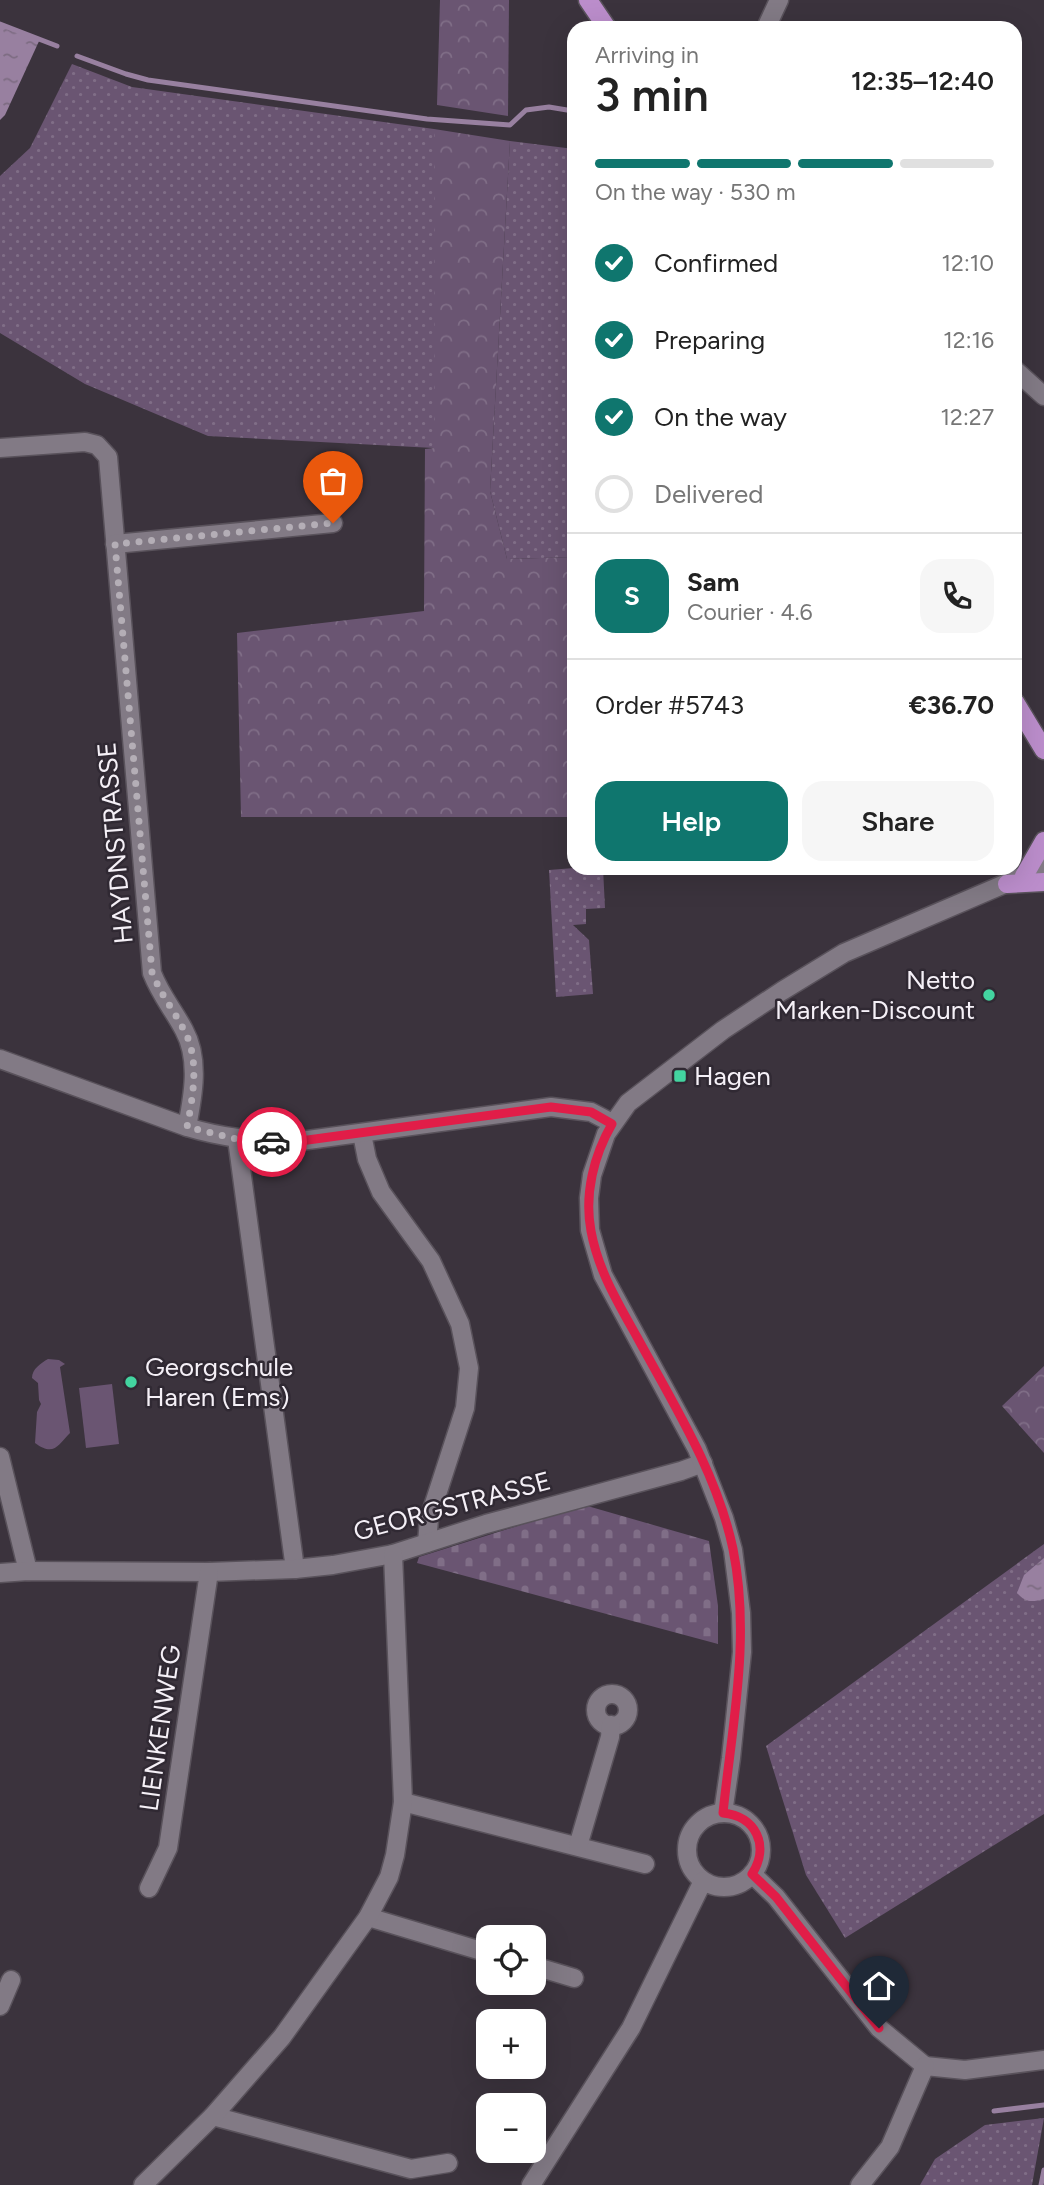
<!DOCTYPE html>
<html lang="en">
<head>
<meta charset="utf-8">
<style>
  body { margin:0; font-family:Figtree,sans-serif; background:#f6f6f6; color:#222; height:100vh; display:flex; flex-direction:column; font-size:26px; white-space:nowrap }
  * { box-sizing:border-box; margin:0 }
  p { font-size:23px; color:#767676 }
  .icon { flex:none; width:38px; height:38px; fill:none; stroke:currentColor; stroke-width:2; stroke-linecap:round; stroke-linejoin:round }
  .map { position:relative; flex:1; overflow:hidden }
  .side { position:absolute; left:567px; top:21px; width:455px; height:854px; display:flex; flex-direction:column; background:#fff; border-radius:21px; box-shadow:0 7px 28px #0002 }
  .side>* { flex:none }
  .fabs { position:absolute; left:476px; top:1925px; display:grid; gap:14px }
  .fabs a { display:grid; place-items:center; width:70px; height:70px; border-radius:14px; background:#fff; box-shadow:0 7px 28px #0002; font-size:35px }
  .pin { position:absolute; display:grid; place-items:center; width:60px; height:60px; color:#fff; margin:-72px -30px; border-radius:50% 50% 50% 0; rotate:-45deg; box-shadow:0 0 7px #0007 }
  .pin .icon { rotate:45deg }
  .courier { position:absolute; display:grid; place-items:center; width:70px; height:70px; margin:-35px; border:5px solid #e11d48; border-radius:50%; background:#fff; color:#222; box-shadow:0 2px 9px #0007 }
  .head em { font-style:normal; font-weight:600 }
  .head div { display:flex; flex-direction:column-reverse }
  .head { display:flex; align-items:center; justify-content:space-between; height:119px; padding:0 28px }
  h1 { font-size:46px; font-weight:600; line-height:52px }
  .bar { display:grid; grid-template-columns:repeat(4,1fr); gap:10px 7px; align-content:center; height:84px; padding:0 28px }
  .bar i { height:9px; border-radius:5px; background:#e0e0e0 }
  .bar .current { background:#0f766e }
  .bar p { grid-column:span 4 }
  .line { display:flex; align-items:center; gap:18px; padding:0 28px; border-top:2px solid #e0e0e0 }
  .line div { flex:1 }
  .round { display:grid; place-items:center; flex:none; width:74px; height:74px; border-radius:21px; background:#f6f6f6 }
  ol { padding:0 28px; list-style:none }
  li { display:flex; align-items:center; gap:21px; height:77px }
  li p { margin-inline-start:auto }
  li .icon { padding:7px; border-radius:50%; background:#0f766e; color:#fff; stroke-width:4 }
  li:last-child { color:#767676 }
  li i { width:38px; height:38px; border:4px solid #e0e0e0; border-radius:50% }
  .cta { display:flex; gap:14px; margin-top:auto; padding:14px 28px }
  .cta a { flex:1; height:80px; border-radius:21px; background:#0f766e; color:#fff; font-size:28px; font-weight:600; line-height:80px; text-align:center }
  .cta a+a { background:#f6f6f6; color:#222 }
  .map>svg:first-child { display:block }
</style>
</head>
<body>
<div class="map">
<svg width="1044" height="2185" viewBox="0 0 1044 2185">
  <defs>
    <pattern id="grass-dots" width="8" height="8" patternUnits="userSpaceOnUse" patternTransform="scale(1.75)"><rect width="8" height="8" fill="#6a5572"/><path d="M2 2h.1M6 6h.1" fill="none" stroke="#806e87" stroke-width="1.8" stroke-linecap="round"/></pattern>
    <pattern id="forest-crowns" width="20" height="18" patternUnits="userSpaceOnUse" patternTransform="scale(1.75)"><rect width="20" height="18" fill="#6a5572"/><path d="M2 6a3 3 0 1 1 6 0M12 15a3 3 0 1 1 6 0" fill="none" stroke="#806e87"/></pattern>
    <pattern id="cemetery-stones" width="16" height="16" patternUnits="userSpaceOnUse" patternTransform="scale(1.75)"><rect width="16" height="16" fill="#6a5572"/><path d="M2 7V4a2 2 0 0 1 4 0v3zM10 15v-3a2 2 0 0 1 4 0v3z" fill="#806e87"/></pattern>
    <pattern id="water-ripples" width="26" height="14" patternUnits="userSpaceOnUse" patternTransform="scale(1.75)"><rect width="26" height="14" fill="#9880a0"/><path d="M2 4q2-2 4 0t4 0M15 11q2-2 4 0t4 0" fill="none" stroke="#7d6c82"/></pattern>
  </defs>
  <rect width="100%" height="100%" fill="#3b333d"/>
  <!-- grass -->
  <g fill="url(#grass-dots)">
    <polygon points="72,64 132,87 434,129 434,448 208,436 85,384 0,333 0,176 30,148"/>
    <polygon points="510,141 574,149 574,557 507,559 490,491"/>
    <polygon points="574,868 603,868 605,908 586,909 586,924 573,925 589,940 593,994 556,997 549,870"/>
    <polygon points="1044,1544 1044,1814 845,1938 806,1875 766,1746"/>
    <polygon points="1044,2118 1032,2185 920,2185 935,2159 985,2125"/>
  </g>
  <!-- forest -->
  <g fill="url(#forest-crowns)">
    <polygon points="440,0 509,0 508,116 437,105"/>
    <polygon points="434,129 510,141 490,491 507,559 574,557 567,754 574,755 574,817 241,817 237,633 424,611 425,449 434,448"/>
    <polygon points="1044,1366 1044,1453 1002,1406"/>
  </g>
  <!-- cemetery -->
  <polygon fill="url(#cemetery-stones)" points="584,1505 709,1541 718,1606 718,1644 417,1563 419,1557"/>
  <!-- green -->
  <g fill="#6a5572">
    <path d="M48,1359L59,1360L65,1364L60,1367L70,1433C58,1445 54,1457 35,1443L37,1412L41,1404L39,1400L38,1383L32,1378C32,1369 41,1363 48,1359Z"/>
    <polygon points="112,1384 119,1444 86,1448 79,1388"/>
  </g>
  <!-- water -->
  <g fill="url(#water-ripples)">
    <polygon points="0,24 40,39 5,115 0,120"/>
    <path d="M1044,1558V1599C1032,1602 1026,1603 1017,1593L1024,1575Z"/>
  </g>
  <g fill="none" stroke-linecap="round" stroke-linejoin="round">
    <!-- stream -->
    <g stroke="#9880a0" stroke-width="5">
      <polyline points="0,24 57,46"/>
      <polyline points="77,56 126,74 148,80 427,119 510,125 526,110 549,107 567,110"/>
      <polyline points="994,2111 1044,2105"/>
      <polyline points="1041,2185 1044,2170"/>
    </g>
    <!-- minor casing -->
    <g stroke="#59525b" stroke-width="21">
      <g id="minor">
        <polyline points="766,28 779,0"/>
        <polyline points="1015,370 1044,396"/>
        <path d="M0,448L85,442L97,445L108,457L152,973C161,996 173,1009 184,1030C200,1059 193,1096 187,1127"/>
        <polyline points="115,544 333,523"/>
        <polyline points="362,1134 367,1159 381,1192 431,1261 460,1324 469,1368 465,1408 429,1519 427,1543"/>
        <polyline points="237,1139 295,1569"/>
        <polyline points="0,1457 28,1571"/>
        <polyline points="0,1573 28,1571 209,1572 295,1569 333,1565 393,1554 486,1524 681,1471 703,1463"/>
        <circle cx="612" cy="1710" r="16"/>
        <polyline points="403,1802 645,1864"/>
        <polyline points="578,1846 610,1737 611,1725"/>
        <polyline points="752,1874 776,1897 879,2028 925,2066"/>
        <polyline points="149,1888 168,1848 209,1572"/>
        <polyline points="368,1917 488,1953"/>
        <polyline points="534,1966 574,1978"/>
        <polyline points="0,2006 11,1980"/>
        <polyline points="925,2066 965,2070 1044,2060"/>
        <polyline points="213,2116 411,2169 448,2163"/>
        <polyline points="143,2185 213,2116 282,2037 368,1917 389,1877 395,1855 403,1802 393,1554"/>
        <polyline points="860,2185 890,2147 925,2066"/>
      </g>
    </g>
    <!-- tertiary casing -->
    <g stroke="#59525b" stroke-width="21">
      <path id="tertiary" d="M0,1059L187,1127C223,1138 256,1141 293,1142L551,1107L591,1112L612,1123"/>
    </g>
    <!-- secondary casing -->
    <g stroke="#59525b" stroke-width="21">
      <g id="secondary">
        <polyline points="723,1813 731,1758 742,1652 741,1613 733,1550 724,1518 697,1449 603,1275 590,1230 589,1198 592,1175 606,1134 628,1103 723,1030 782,991 844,953 1044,867"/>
        <circle cx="724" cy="1850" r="37"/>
        <polyline points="531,2185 631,2028 703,1881"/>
      </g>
    </g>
    <!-- primary casing -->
    <g stroke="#59525b" stroke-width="21">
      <g id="primary">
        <polyline points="588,0 607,28"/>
        <polyline points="1015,702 1044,750"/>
        <polyline points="1024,876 1044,841"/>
        <polyline points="1007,884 1044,882"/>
      </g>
    </g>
    <!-- minor -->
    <use href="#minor" stroke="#827a85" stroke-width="18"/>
    <!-- tertiary -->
    <use href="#tertiary" stroke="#827a85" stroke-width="18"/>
    <!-- secondary -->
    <use href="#secondary" stroke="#827a85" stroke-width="18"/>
    <!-- primary -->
    <use href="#primary" stroke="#bb8dcb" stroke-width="18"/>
  </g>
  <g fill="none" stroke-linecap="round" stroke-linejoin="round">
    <!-- done -->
    <path stroke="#b4aeb6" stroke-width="7" stroke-dasharray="0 12.6" d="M272,1142L237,1139L187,1127C193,1096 200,1059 184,1030C173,1009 161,995 152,972L115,544L333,523"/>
    <!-- route -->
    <path stroke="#e11d48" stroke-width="9" d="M272,1142H293L551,1107L591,1112L612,1124C594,1155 584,1194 591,1231C598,1270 618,1303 637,1337C674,1405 717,1473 733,1549C751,1638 732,1725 723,1813C756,1816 770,1846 752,1874L776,1897L879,2028"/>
  </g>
  <!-- markers -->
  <g fill="#43d4a0" stroke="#302933" stroke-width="2.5">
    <circle cx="989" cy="995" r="7"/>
    <rect x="673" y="1069" width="14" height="14" rx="3.5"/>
    <circle cx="131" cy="1382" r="7"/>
  </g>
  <g text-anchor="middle" stroke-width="5" stroke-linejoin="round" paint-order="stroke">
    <!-- street labels -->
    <g font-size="26" fill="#f5f0f7" stroke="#302933">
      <text transform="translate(115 843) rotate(-95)" y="9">HAYDNSTRASSE</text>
      <text transform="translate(452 1506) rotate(-15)" y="9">GEORGSTRASSE</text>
      <text transform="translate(160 1728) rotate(-82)" y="9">LIENKENWEG</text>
    </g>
    <!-- poi labels -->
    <g font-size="26" fill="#f5f0f7" stroke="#302933" text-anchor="start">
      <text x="975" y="989" text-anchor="end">Netto<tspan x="975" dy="30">Marken-Discount</tspan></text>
      <text x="694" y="1085">Hagen</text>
      <text x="145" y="1376">Georgschule<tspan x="145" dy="30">Haren (Ems)</tspan></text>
    </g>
  </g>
</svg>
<div class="fabs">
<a><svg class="icon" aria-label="locate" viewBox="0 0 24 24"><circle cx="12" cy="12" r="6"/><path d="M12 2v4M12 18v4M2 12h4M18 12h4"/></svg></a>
<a>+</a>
<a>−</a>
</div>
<div class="pin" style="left:333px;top:523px;background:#ea580c"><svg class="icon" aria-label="bag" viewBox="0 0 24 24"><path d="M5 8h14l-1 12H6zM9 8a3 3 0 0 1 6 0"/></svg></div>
<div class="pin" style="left:879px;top:2028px;background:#1f2937"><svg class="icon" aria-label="home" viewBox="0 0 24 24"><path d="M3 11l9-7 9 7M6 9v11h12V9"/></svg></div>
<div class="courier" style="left:272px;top:1142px"><svg class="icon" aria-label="car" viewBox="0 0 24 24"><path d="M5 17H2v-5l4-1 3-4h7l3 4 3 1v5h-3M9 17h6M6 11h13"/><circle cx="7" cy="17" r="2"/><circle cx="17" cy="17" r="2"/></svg></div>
<section class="side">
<div class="head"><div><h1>3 min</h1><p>Arriving in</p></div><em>12:35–12:40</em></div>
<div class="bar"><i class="current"></i><i class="current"></i><i class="current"></i><i></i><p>On the way · 530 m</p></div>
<ol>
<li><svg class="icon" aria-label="check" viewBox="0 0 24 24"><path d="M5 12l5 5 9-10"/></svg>Confirmed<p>12:10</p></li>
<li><svg class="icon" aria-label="check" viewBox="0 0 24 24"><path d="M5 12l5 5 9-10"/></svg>Preparing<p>12:16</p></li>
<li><svg class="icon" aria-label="check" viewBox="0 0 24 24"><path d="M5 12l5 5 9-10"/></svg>On the way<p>12:27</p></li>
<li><i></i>Delivered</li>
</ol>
<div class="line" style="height:126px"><b class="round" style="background:#0f766e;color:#fff">S</b><div><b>Sam</b><p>Courier · 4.6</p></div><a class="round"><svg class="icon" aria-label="phone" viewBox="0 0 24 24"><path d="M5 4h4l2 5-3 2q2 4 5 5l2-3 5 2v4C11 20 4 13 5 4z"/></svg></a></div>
<div class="line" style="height:91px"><div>Order #5743</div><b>€36.70</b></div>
<div class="cta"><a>Help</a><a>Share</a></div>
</section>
</div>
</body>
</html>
